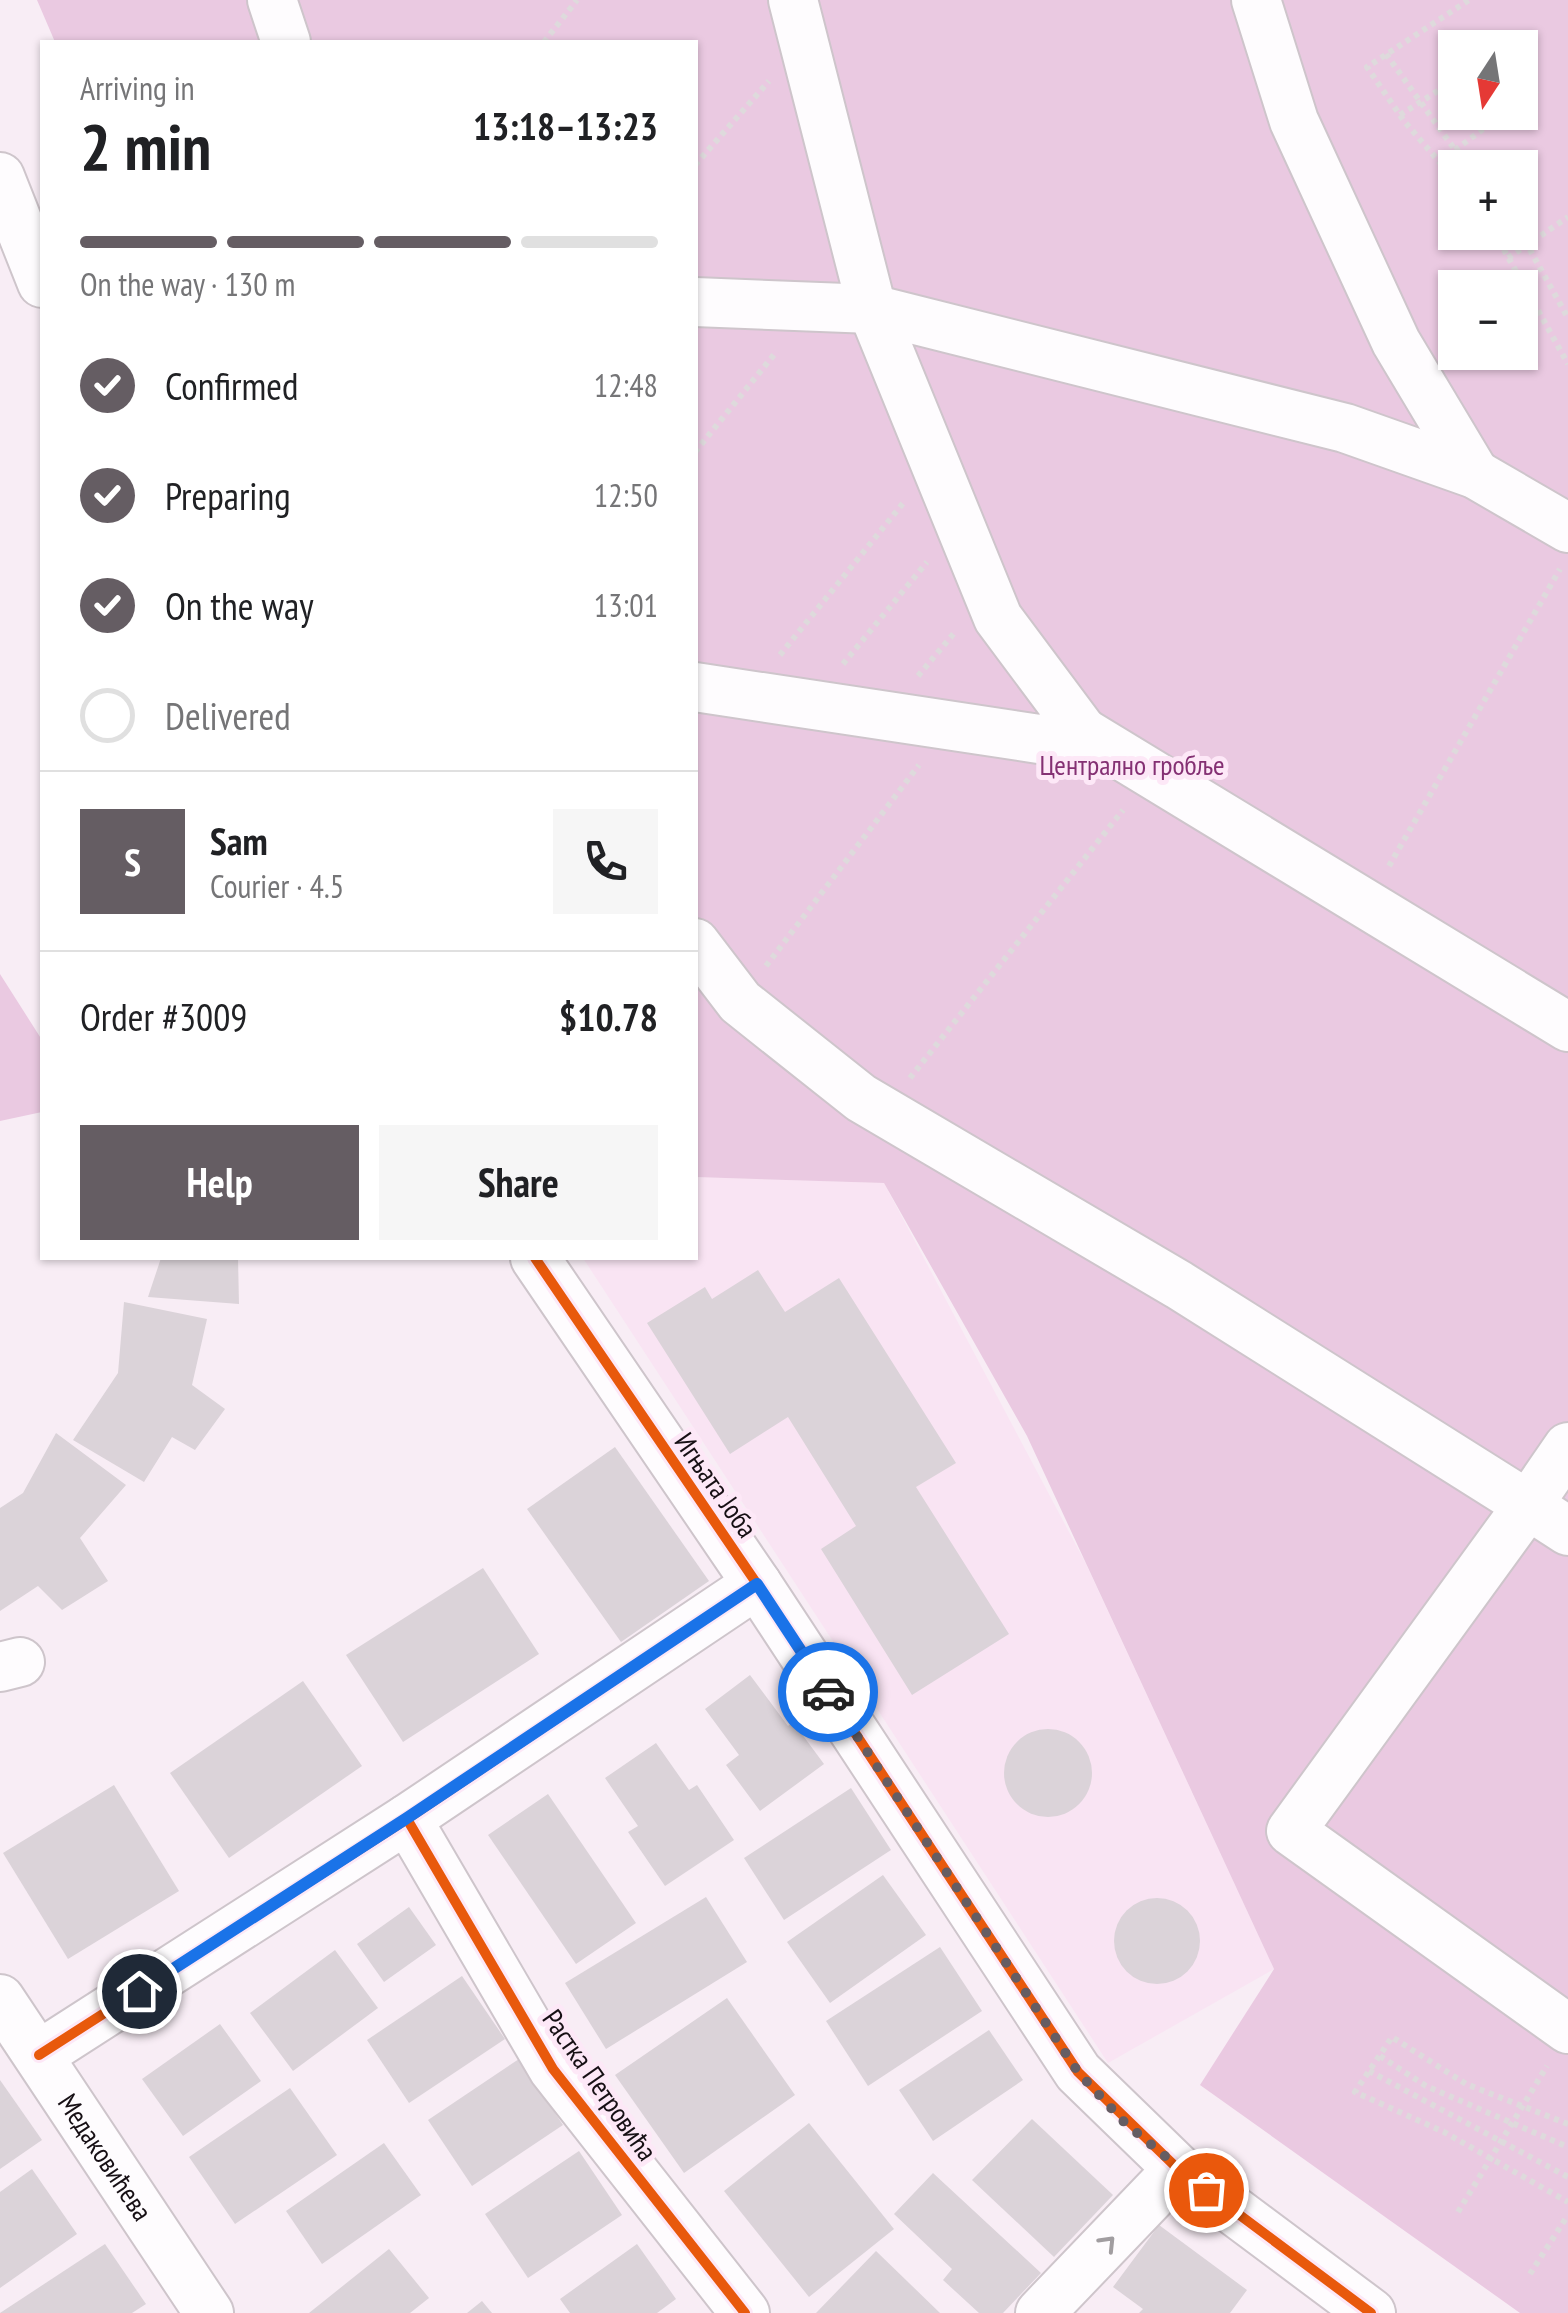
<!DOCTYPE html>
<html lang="en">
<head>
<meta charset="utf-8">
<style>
  body { margin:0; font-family:"PT Sans Narrow",sans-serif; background:#f6f6f6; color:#202124; height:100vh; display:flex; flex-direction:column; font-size:38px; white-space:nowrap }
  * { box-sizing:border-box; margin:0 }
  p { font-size:32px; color:#757577 }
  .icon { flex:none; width:55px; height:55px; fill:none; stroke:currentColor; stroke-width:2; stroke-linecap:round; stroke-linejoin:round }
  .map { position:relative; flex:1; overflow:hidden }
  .sheet { position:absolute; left:40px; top:40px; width:658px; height:1220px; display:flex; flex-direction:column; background:#fff; border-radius:0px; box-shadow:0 2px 8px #0004 }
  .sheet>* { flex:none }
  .needle { width:65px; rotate:192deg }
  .controls { position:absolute; left:1438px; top:30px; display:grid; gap:20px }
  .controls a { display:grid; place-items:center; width:100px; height:100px; border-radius:0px; background:#fff; box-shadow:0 2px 8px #0004; font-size:50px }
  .pin { position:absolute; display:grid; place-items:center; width:85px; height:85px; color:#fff; margin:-42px; border:5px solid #fff; border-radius:50%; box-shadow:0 2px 10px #0007 }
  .courier { position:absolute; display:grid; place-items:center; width:100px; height:100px; margin:-50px; border:8px solid #1a73e8; border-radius:50%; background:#fff; color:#222; box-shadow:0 2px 12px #0007 }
  .headline em { font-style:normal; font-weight:800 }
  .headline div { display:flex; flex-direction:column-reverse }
  .headline { display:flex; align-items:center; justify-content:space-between; height:170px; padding:0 40px }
  h1 { font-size:65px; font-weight:800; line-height:75px }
  .bar { display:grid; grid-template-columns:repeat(4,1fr); gap:15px 10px; align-content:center; height:120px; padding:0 40px }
  .bar i { height:12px; border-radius:8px; background:#e0e0e0 }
  .bar .selected { background:#655d63 }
  .bar p { grid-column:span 4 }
  .line { display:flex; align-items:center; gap:25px; padding:0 40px; border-top:2px solid #e0e0e0 }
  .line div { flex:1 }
  .round { display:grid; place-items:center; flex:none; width:105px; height:105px; border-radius:0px; background:#f6f6f6 }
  ol { padding:0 40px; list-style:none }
  li { display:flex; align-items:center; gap:30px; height:110px }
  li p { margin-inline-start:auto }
  li .icon { padding:10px; border-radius:50%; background:#655d63; color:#fff; stroke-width:4 }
  li:last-child { color:#757577 }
  li i { width:55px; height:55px; border:5px solid #e0e0e0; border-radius:50% }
  .primary-button { display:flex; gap:20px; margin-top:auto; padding:20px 40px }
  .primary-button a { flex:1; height:115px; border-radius:0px; background:#655d63; color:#fff; font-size:40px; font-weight:800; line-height:115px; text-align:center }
  .primary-button a+a { background:#f6f6f6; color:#202124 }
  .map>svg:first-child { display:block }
</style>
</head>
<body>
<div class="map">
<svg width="1568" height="2313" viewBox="0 0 1568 2313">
  <rect width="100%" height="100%" fill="#f8edf5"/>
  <!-- built -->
  <polygon fill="#f9e4f3" points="695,1177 884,1183 1086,1564 1274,1969 1108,2063 583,1258 695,1258"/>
  <!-- green -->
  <g fill="#eac9e1" fill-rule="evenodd">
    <path d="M37,0H1568V2313H1520L1200,2085L1274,1969L1027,1436L884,1183L695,1177V42H55ZM1455,48H1520V112H1455ZM1455,168H1520V232H1455ZM1455,288H1520V352H1455Z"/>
    <polygon points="0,974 42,1040 42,1112 0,1121"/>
  </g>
  <!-- building -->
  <g fill="#dbd3d9">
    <polygon points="161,1258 238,1258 239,1304 148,1297"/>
    <polygon points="758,1270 785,1312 839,1278 956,1463 916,1487 1009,1634 912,1695 821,1549 856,1526 788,1417 730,1454 647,1323 705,1287 712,1299"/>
    <polygon points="124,1302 207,1319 192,1385 225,1409 195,1450 172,1437 144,1482 73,1440 118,1373"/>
    <polygon points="56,1433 126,1485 80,1538 108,1581 62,1610 38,1586 0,1611 0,1508 23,1493"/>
    <polygon points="615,1447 709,1581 621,1642 527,1509"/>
    <polygon points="483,1568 539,1654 403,1742 346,1655"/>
    <polygon points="750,1675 788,1726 793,1722 824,1764 760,1811 726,1765 739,1755 705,1709"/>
    <polygon points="303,1681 362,1766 229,1858 170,1773"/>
    <circle cx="1048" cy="1773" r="44"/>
    <polygon points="656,1743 689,1790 697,1785 734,1840 665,1886 628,1832 638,1826 605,1778"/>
    <polygon points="114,1785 179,1891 68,1959 3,1853"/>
    <polygon points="851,1788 891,1850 784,1920 744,1858"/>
    <polygon points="548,1794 636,1923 576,1964 488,1835"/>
    <polygon points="883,1875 926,1935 830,2003 787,1942"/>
    <polygon points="706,1897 747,1962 606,2049 565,1983"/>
    <circle cx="1157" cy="1941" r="43"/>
    <polygon points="409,1907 436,1945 384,1982 357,1944"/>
    <polygon points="940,1947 982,2011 868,2086 826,2021"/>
    <polygon points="335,1950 378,2008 293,2071 250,2013"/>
    <polygon points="462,1976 505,2039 409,2103 367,2040"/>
    <polygon points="727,1998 795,2095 684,2173 615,2075"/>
    <polygon points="220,2024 261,2081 183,2136 142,2079"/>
    <polygon points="989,2030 1023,2080 933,2141 899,2090"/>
    <polygon points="519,2059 563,2125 472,2186 428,2120"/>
    <polygon points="0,2080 42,2140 0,2169"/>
    <polygon points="290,2088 337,2155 235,2224 189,2157"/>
    <polygon points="1032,2119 1113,2195 1054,2257 972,2180"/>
    <polygon points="809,2123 894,2229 809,2297 724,2191"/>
    <polygon points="384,2143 421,2195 322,2264 286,2211"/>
    <polygon points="579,2151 622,2215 528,2278 485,2214"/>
    <polygon points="32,2169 77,2234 0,2288 0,2192"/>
    <polygon points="933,2173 1041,2273 1003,2313 979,2313 943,2280 952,2269 894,2214"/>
    <polygon points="1159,2225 1247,2290 1230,2313 1139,2313 1143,2309 1113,2287"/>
    <polygon points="105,2244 146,2304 132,2313 0,2313"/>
    <polygon points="637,2244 676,2299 657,2313 570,2313 560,2299"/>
    <polygon points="389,2249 429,2298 410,2313 309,2313"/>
    <polygon points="876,2251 940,2313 816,2313"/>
    <polygon points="482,2301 492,2313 467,2313"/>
  </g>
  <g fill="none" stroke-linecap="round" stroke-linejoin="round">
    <!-- minor casing -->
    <g stroke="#cec5cb" stroke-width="52">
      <g id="minor">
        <polyline points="272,0 286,42"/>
        <polyline points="1256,0 1294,121 1396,342 1475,474"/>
        <polyline points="0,177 42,283"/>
        <polyline points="695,302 872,309 1345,428 1475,474 1568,528"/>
        <polyline points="695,687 1039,739 1083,732 998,618 872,309 793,0"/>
        <polyline points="1083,732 1568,1027"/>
        <polyline points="695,943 740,1002 861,1098 1179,1285 1528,1505 1568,1447"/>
        <polyline points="535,1258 757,1584 1078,2072 1178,2169 1371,2313"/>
        <polyline points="1568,1531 1528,1505 1291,1831 1568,2029"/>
        <polyline points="0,1667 20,1662"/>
        <polyline points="407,1819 553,2069 745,2313"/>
        <path id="s1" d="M0,1999L209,2313"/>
        <polyline points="39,2055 407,1819 757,1584"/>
        <polyline points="1040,2313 1178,2169"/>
      </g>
    </g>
    <!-- path -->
    <g stroke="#dedadc" stroke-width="6" stroke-dasharray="5 5" stroke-linecap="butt">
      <polyline points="544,42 577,0"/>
      <polyline points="1507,48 1521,39"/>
      <polyline points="1386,54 1468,168"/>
      <polyline points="1520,103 1537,90"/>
      <polyline points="1400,115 1455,80"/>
      <polyline points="1439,162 1506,112"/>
      <polyline points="695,165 769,81"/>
      <polyline points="1455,180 1404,121 1367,67 1469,0"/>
      <polyline points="1494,232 1568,364"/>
      <polyline points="1520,232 1568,318"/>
      <polyline points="1508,258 1568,217"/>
      <polyline points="695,452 777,351"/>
      <polyline points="780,655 904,502"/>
      <polyline points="843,664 927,562"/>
      <polyline points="918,676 955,632"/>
      <polyline points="1389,866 1560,569"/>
      <polyline points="766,966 919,765"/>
      <polyline points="910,1078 1123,810"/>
      <polyline points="1380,2056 1426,2086 1568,2147"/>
      <polyline points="1369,2071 1568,2177"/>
      <polyline points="1568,2124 1466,2084 1392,2037 1355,2092 1444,2132 1568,2202"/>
      <polyline points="1458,2212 1547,2066"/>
      <polyline points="1530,2274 1568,2215"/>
    </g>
    <!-- minor -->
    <use href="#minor" stroke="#fefcfe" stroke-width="48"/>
    <!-- cycleway casing -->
    <g stroke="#fde8f7" stroke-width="16">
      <g id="cycleway">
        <polyline points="535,1258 757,1584 1078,2072 1178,2169 1371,2313"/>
        <polyline points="407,1819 553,2069 745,2313"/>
        <polyline points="39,2055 407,1819 757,1584"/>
      </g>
    </g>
    <!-- cycleway -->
    <use href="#cycleway" stroke="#e8590c" stroke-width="10"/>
  </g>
  <!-- one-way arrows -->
  <defs><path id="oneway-chevron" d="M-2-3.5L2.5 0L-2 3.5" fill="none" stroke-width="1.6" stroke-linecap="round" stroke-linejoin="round" transform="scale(2.5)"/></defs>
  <use stroke="#a19da0" href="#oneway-chevron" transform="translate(1108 2243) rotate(-46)"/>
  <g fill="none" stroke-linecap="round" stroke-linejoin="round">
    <!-- done -->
    <polyline stroke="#655d63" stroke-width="10" stroke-dasharray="0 18" points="828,1692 1078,2072 1125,2123 1206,2190"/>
    <!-- route -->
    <polyline stroke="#1a73e8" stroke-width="12" points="139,1991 407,1818 757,1584 828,1692"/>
  </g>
  <g text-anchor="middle" stroke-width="10" stroke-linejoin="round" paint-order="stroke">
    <!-- park labels -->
    <g font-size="28" fill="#843073" stroke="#fde8f7">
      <text x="1132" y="775">Централно гробље</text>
    </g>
    <!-- street labels -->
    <g font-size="28" fill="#160f14" stroke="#fde8f7">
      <text transform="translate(716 1485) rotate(55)" y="10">Игњата Јоба</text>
      <text transform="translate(600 2085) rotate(55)" y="10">Растка Петровића</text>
      <text dy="10" stroke="none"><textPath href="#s1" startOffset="190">Медаковићева</textPath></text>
    </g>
  </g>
</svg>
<div class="controls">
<a><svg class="needle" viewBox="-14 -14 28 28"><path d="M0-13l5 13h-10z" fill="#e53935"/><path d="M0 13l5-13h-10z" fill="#757577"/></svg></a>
<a>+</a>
<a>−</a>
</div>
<div class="pin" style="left:1206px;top:2190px;background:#ea580c"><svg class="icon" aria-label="bag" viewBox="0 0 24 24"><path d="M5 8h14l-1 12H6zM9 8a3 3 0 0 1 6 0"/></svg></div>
<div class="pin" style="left:139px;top:1991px;background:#1f2937"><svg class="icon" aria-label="home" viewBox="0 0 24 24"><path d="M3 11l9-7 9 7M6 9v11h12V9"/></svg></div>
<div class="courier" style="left:828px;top:1692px"><svg class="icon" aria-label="car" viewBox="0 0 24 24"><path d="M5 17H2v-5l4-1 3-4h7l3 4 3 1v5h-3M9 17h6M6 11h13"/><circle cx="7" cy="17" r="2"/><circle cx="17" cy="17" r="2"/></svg></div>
<section class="sheet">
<div class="headline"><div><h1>2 min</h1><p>Arriving in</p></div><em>13:18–13:23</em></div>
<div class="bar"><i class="selected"></i><i class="selected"></i><i class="selected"></i><i></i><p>On the way · 130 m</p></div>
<ol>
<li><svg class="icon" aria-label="check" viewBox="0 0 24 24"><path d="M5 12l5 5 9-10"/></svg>Confirmed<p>12:48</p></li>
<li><svg class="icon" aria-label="check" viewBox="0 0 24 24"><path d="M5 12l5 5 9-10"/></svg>Preparing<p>12:50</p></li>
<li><svg class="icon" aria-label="check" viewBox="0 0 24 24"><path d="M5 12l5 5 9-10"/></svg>On the way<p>13:01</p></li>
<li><i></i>Delivered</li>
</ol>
<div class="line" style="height:180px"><b class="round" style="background:#655d63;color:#fff">S</b><div><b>Sam</b><p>Courier · 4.5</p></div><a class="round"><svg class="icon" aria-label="phone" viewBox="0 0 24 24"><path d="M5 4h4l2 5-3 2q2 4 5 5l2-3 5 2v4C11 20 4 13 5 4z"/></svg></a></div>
<div class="line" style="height:130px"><div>Order #3009</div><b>$10.78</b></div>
<div class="primary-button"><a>Help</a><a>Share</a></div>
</section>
</div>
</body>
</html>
